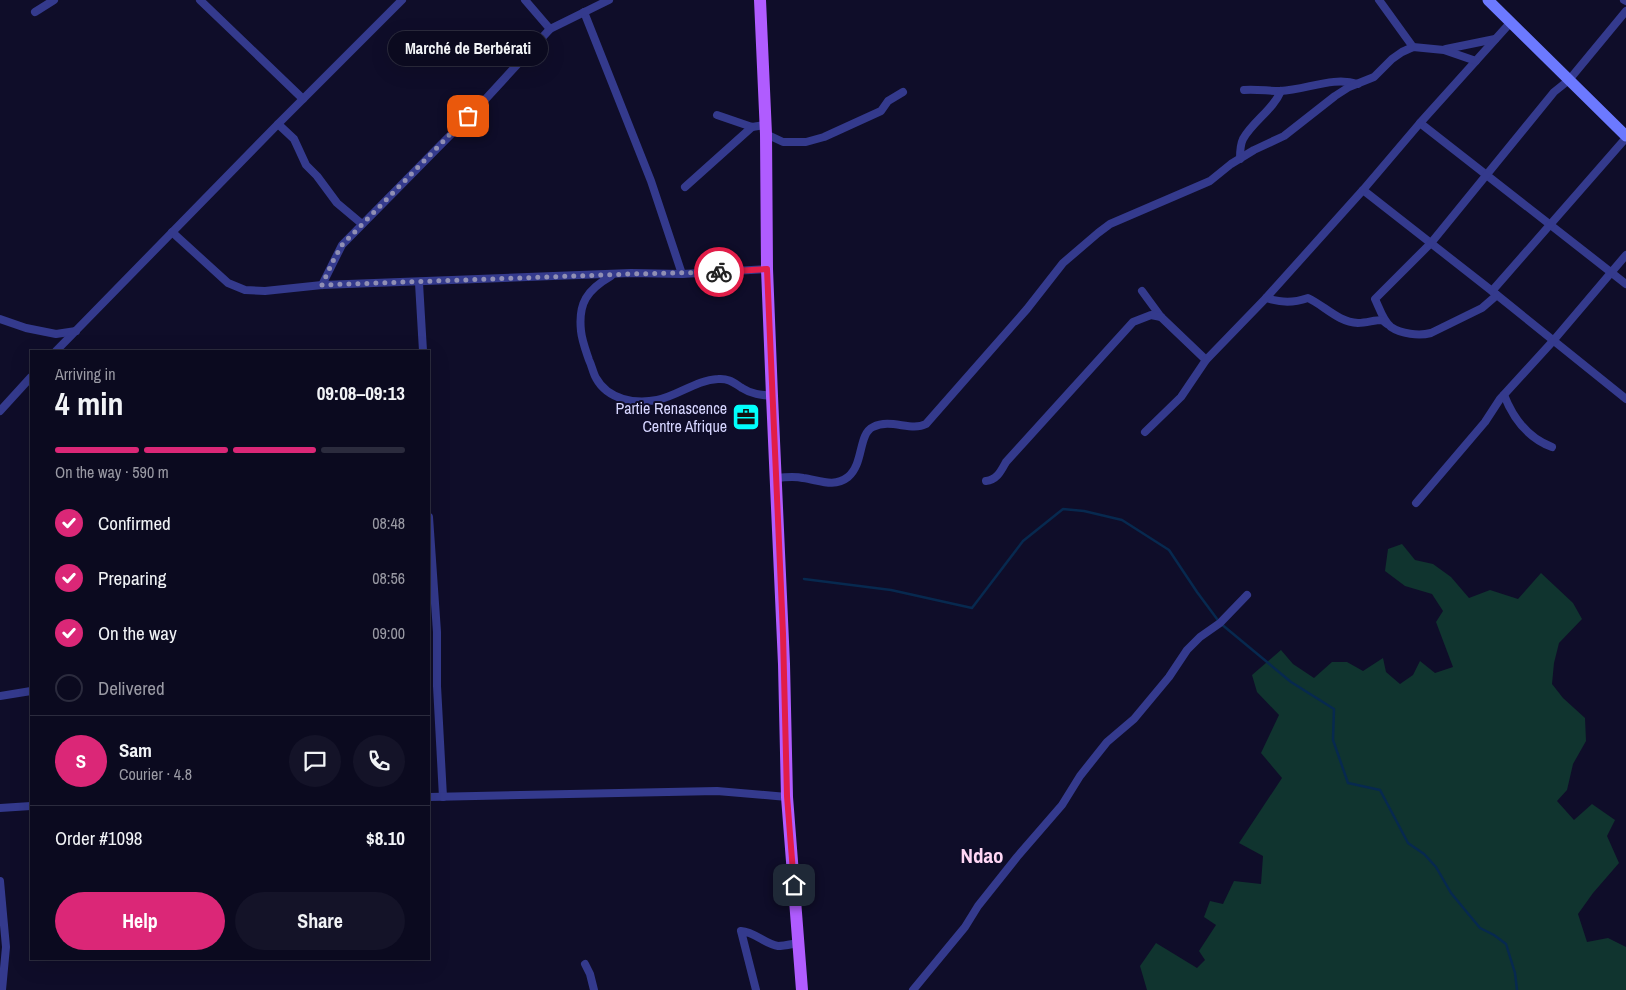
<!DOCTYPE html>
<html lang="en">
<head>
<meta charset="utf-8">
<style>
  body { margin:0; font-family:"Archivo Narrow",sans-serif; background:#141328; color:#f1f3f6; height:100vh; display:flex; flex-direction:column; font-size:19px; white-space:nowrap }
  * { box-sizing:border-box; margin:0 }
  p { font-size:16px; color:#9a9aa4 }
  .icon { flex:none; width:28px; height:28px; fill:none; stroke:currentColor; stroke-width:2; stroke-linecap:round; stroke-linejoin:round }
  .map { position:relative; flex:1; overflow:hidden }
  .sheet { position:absolute; left:30px; top:350px; width:400px; height:610px; display:flex; flex-direction:column; background:#0b0a1f; border-radius:0px; box-shadow:0 5px 20px #0002,0 0 0 1px #2b2b3d }
  .sheet>* { flex:none }
  .pin { position:absolute; display:grid; place-items:center; width:42px; height:42px; color:#fff; margin:-21px; border-radius:10px; box-shadow:0 2px 8px #0006 }
  .courier { position:absolute; display:grid; place-items:center; width:50px; height:50px; margin:-25px; border:4px solid #e11d48; border-radius:50%; background:#fff; color:#222; box-shadow:0 1px 6px #0007 }
  .bubble { position:absolute; height:35px; border-radius:18px; background:#0b0a1f; box-shadow:0 5px 20px #0002,0 0 0 1px #2b2b3d; font-size:16px; font-weight:700; line-height:35px; text-align:center }
  .overview em { font-style:normal; font-weight:700 }
  .overview div { display:flex; flex-direction:column-reverse }
  .overview { display:flex; align-items:center; justify-content:space-between; height:85px; padding:0 25px }
  h1 { font-size:32px; font-weight:700; line-height:38px }
  .bar { display:grid; grid-template-columns:repeat(4,1fr); gap:8px 5px; align-content:center; height:60px; padding:0 25px }
  .bar i { height:6px; border-radius:4px; background:#2b2b3d }
  .bar .selected { background:#db2777 }
  .bar p { grid-column:span 4 }
  .line { display:flex; align-items:center; gap:12px; padding:0 25px; border-top:1px solid #2b2b3d }
  .line div { flex:1 }
  .round { display:grid; place-items:center; flex:none; width:52px; height:52px; border-radius:26px; background:#141328 }
  ol { padding:0 25px; list-style:none }
  li { display:flex; align-items:center; gap:15px; height:55px }
  li p { margin-inline-start:auto }
  li .icon { padding:5px; border-radius:50%; background:#db2777; color:#fff; stroke-width:4 }
  li:last-child { color:#9a9aa4 }
  li i { width:28px; height:28px; border:2px solid #2b2b3d; border-radius:50% }
  .button { display:flex; gap:10px; margin-top:auto; padding:10px 25px }
  .button a { flex:1; height:58px; border-radius:30px; background:#db2777; color:#fff; font-size:20px; font-weight:700; line-height:58px; text-align:center }
  .button a+a { background:#141328; color:#f1f3f6 }
  .map>svg:first-child { display:block }
</style>
</head>
<body>
<div class="map">
<svg width="1626" height="990" viewBox="0 0 1626 990">
  <rect width="100%" height="100%" fill="#0f0d29"/>
  <!-- green -->
  <polygon fill="#10342f" points="1402,544 1415,560 1433,564 1451,577 1469,598 1490,590 1518,599 1541,573 1573,603 1582,619 1559,643 1554,663 1552,684 1563,698 1585,718 1586,741 1573,764 1567,790 1557,801 1574,820 1592,804 1615,820 1607,836 1619,863 1593,893 1578,914 1587,942 1608,938 1626,947 1626,990 1147,990 1140,966 1156,943 1197,968 1205,960 1199,951 1216,925 1204,917 1210,901 1223,904 1234,881 1261,884 1263,856 1239,843 1282,778 1261,753 1279,715 1257,692 1252,675 1281,650 1293,664 1314,678 1332,662 1347,662 1363,671 1383,658 1386,672 1400,684 1413,675 1420,661 1435,673 1453,667 1436,622 1443,611 1432,594 1405,586 1385,571 1388,549"/>
  <g fill="none" stroke-linecap="round" stroke-linejoin="round">
    <!-- stream -->
    <polyline stroke="#07294f" stroke-width="2.5" points="804,579 891,590 972,608 1023,541 1063,509 1084,511 1122,520 1169,550 1197,592 1220,623 1291,682 1334,709 1333,740 1348,783 1380,790 1408,843 1424,854 1436,867 1451,893 1480,928 1494,935 1506,944 1515,973 1517,990"/>
    <!-- street -->
    <g stroke="#343a8d" stroke-width="8">
      <polyline points="200,0 303,99"/>
      <polyline points="525,0 550,29"/>
      <polyline points="1379,0 1413,47"/>
      <polyline points="1624,0 1626,1"/>
      <polyline points="35,12 54,0"/>
      <polyline points="584,12 651,181 682,274"/>
      <polyline points="1446,49 1495,39"/>
      <path d="M1244,90C1256,89 1268,91 1280,91C1307,90 1332,76 1358,84"/>
      <polyline points="717,115 752,127 765,125"/>
      <polyline points="1420,123 1626,284"/>
      <polyline points="278,124 294,139 306,165 317,176 337,203 362,224"/>
      <polyline points="766,134 783,142 806,142 824,137 881,111 888,101 903,92"/>
      <path d="M1240,159C1240,152 1240,145 1243,139C1253,121 1273,110 1281,91"/>
      <polyline points="685,187 752,127"/>
      <polyline points="1363,190 1492,291 1626,399"/>
      <polyline points="172,232 228,283 245,290 265,291 322,285 631,273 682,274 767,269"/>
      <path d="M611,276C587,290 578,303 581,331C582,341 586,351 589,360C592,366 593,373 596,378C608,400 635,404 657,400C678,396 696,380 718,379C729,378 734,383 742,388C751,394 761,395 772,396"/>
      <polyline points="419,283 423,351"/>
      <polyline points="322,285 342,245 482,103 550,29 609,0"/>
      <polyline points="1142,291 1161,317 1206,360"/>
      <polyline points="1492,291 1626,138"/>
      <path d="M1497,295L1482,308L1431,333C1419,336 1401,334 1391,327C1383,321 1379,307 1375,299L1431,243L1554,92L1569,80L1626,11"/>
      <path d="M1266,298C1282,303 1293,303 1308,298C1325,306 1338,322 1358,323C1367,323 1374,320 1382,320L1387,324"/>
      <polyline points="0,319 26,328 56,334 76,331"/>
      <polyline points="56,351 278,124 402,0"/>
      <path d="M1504,395C1513,418 1528,438 1552,447"/>
      <polyline points="0,411 31,377"/>
      <polyline points="1145,432 1181,397 1206,360 1266,298 1363,190 1420,123 1510,23"/>
      <path d="M776,478C785,477 795,476 803,478C819,480 834,488 848,477C864,464 858,434 873,427C891,418 911,432 926,424L1027,309L1063,263L1098,233L1110,224L1210,181L1231,164L1254,150L1284,136L1335,96L1349,87L1374,77L1392,59L1402,52L1413,47L1444,50L1476,61"/>
      <path d="M986,481C997,480 1001,471 1006,462L1133,322L1151,315L1161,317"/>
      <polyline points="1416,503 1485,422 1500,399 1553,341 1626,255"/>
      <polyline points="429,517 437,632 437,686 443,797"/>
      <polyline points="0,696 31,691"/>
      <polyline points="429,797 717,791 787,797"/>
      <polyline points="0,808 31,806"/>
      <polyline points="0,881 6,947 2,990"/>
      <polyline points="585,964 590,974 594,990"/>
      <path d="M756,990L741,931C755,932 765,944 778,946C784,946 792,944 798,943"/>
      <polyline points="913,990 965,927 978,906 1017,857 1062,805 1080,776 1107,742 1134,719 1169,677 1187,650 1200,637 1220,623 1247,595"/>
    </g>
    <!-- secondary -->
    <polyline stroke="#6c79ff" stroke-width="11" points="1488,0 1626,136"/>
    <!-- primary -->
    <polyline stroke="#b05cff" stroke-width="12" points="760,0 766,134 767,269 772,396 784,664 787,797 802,990"/>
  </g>
  <g fill="none" stroke-linecap="round" stroke-linejoin="round">
    <!-- done -->
    <polyline stroke="#908fb4" stroke-width="5" stroke-dasharray="0 9" points="468,116 342,245 333,261 322,285 631,274 719,272"/>
    <!-- route -->
    <polyline stroke="#e11d48" stroke-width="6" points="719,272 767,269 783,634 787,796 794,885"/>
  </g>
  <!-- icons -->
  <defs>
    <g id="office-square" transform="scale(1.4375)"><rect x="-9" y="-9" width="18" height="18" rx="4" fill="#01fffc" stroke="#0f0d29"/><path d="M-6-3h4V-5.5h4V-3h4V5H-6ZM-1-4.5V-3h2v-1.5ZM-6 0V1H6V0Z" fill="#111"/></g>
  </defs>
  <g fill-rule="evenodd">
    <use href="#office-square" x="746" y="417"/>
  </g>
  <g text-anchor="middle" stroke-width="4" stroke-linejoin="round" paint-order="stroke">
    <!-- poi labels -->
    <g font-size="16" fill="#d6d5ff" stroke="#0f0d29" text-anchor="end">
      <text x="727" y="414">Partie Renascence<tspan x="727" dy="18">Centre Afrique</tspan></text>
    </g>
    <!-- district labels -->
    <g font-size="21" font-weight="bold" fill="#ffd7f5" stroke="#0f0d29">
      <text x="982" y="863">Ndao</text>
    </g>
  </g>
</svg>
<div class="pin" style="left:468px;top:116px;background:#ea580c"><svg class="icon" aria-label="bag" viewBox="0 0 24 24"><path d="M5 8h14l-1 12H6zM9 8a3 3 0 0 1 6 0"/></svg></div>
<div class="pin" style="left:794px;top:885px;background:#1f2937"><svg class="icon" aria-label="home" viewBox="0 0 24 24"><path d="M3 11l9-7 9 7M6 9v11h12V9"/></svg></div>
<div class="courier" style="left:719px;top:272px"><svg class="icon" aria-label="bike" viewBox="0 0 24 24"><circle cx="6" cy="16" r="4"/><circle cx="18" cy="16" r="4"/><path d="M6 16l4-8h5l3 8M10 8l3 8H6M13 5h3"/></svg></div>
<div class="bubble" style="left:388px;top:31px;width:160px">Marché de Berbérati</div>
<section class="sheet">
<div class="overview"><div><h1>4 min</h1><p>Arriving in</p></div><em>09:08–09:13</em></div>
<div class="bar"><i class="selected"></i><i class="selected"></i><i class="selected"></i><i></i><p>On the way · 590 m</p></div>
<ol>
<li><svg class="icon" aria-label="check" viewBox="0 0 24 24"><path d="M5 12l5 5 9-10"/></svg>Confirmed<p>08:48</p></li>
<li><svg class="icon" aria-label="check" viewBox="0 0 24 24"><path d="M5 12l5 5 9-10"/></svg>Preparing<p>08:56</p></li>
<li><svg class="icon" aria-label="check" viewBox="0 0 24 24"><path d="M5 12l5 5 9-10"/></svg>On the way<p>09:00</p></li>
<li><i></i>Delivered</li>
</ol>
<div class="line" style="height:90px"><b class="round" style="background:#db2777;color:#fff">S</b><div><b>Sam</b><p>Courier · 4.8</p></div><a class="round"><svg class="icon" aria-label="chat" viewBox="0 0 24 24"><path d="M4 5h16v11H9l-5 4z"/></svg></a><a class="round"><svg class="icon" aria-label="phone" viewBox="0 0 24 24"><path d="M5 4h4l2 5-3 2q2 4 5 5l2-3 5 2v4C11 20 4 13 5 4z"/></svg></a></div>
<div class="line" style="height:65px"><div>Order #1098</div><b>$8.10</b></div>
<div class="button"><a>Help</a><a>Share</a></div>
</section>
</div>
</body>
</html>
